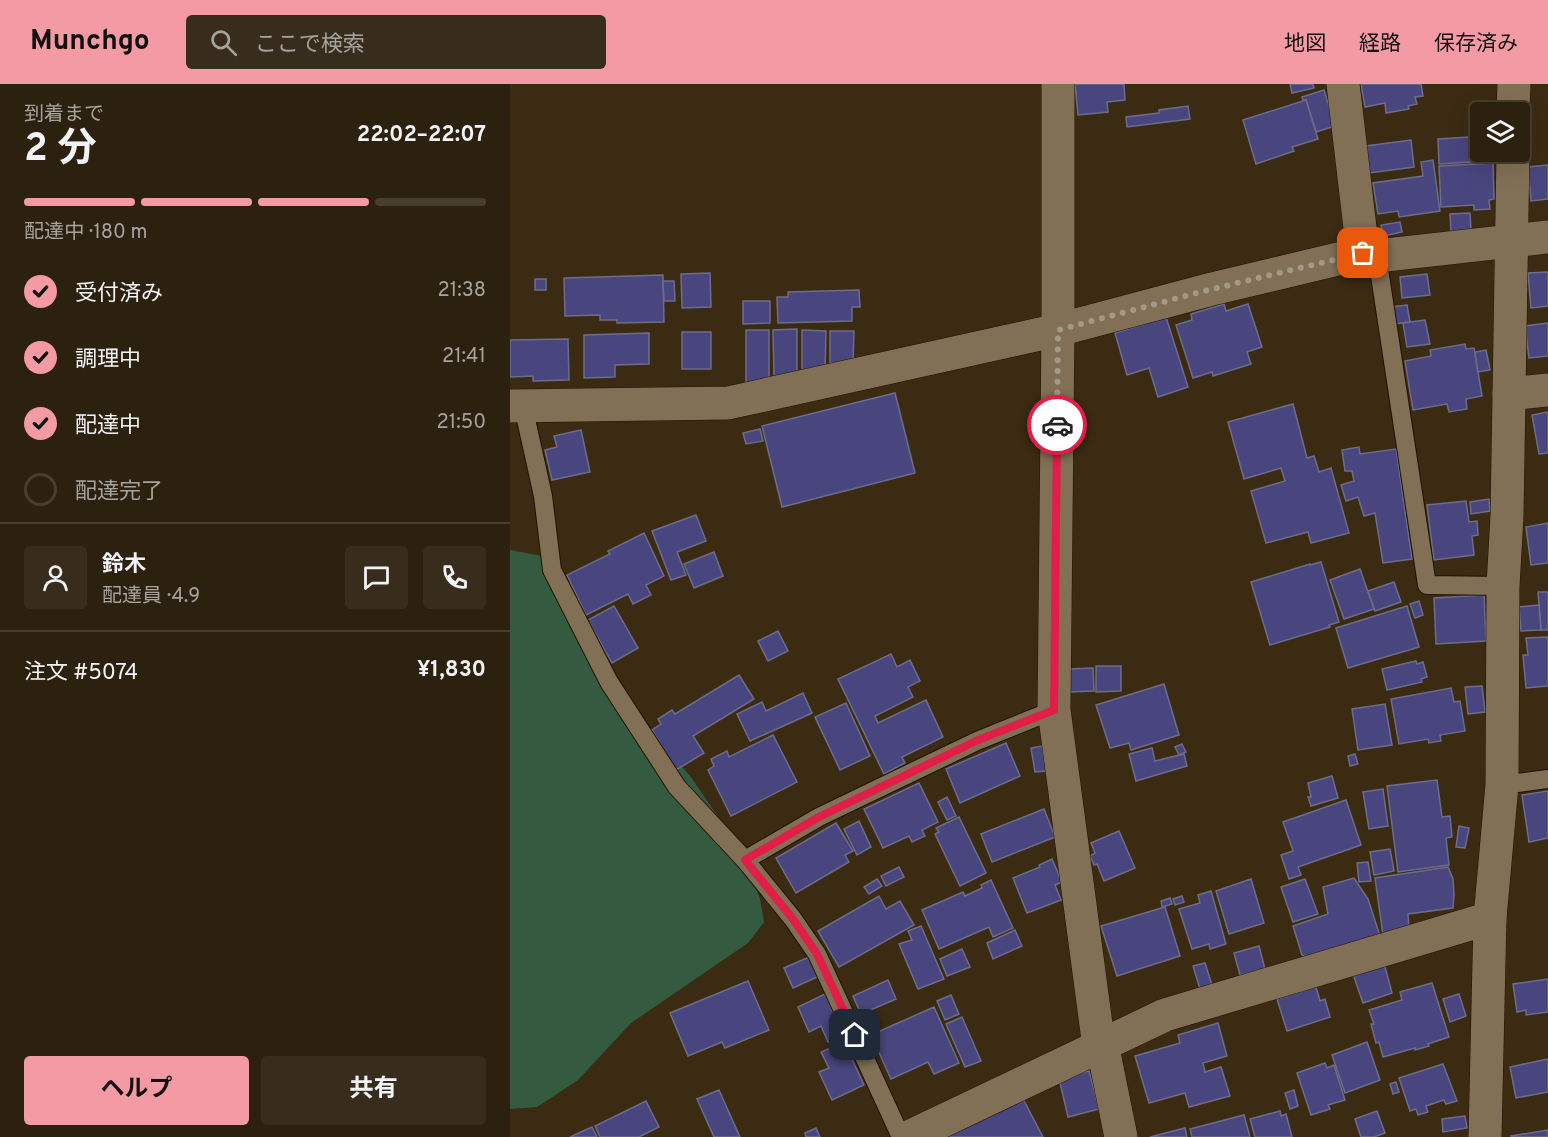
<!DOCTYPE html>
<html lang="ja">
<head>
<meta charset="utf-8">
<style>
  body { margin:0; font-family:Overpass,"Noto Sans JP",sans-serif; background:#382d1c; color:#f1f3f6; height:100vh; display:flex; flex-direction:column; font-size:22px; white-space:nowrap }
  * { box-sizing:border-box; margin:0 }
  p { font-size:20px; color:#a6a39e }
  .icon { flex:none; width:33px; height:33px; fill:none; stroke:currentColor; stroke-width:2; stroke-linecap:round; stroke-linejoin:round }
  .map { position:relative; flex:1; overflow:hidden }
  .sheet { display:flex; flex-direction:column; background:#2c200e; width:510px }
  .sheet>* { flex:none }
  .tools { position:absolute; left:960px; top:18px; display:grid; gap:12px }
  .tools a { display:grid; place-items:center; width:60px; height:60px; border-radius:6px; background:#2c200e; box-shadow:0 6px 24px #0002,0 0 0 2px #483e2e; font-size:30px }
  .pin { position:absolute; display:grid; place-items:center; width:51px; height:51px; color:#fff; margin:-26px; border-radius:12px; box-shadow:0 3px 9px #0006 }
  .courier { position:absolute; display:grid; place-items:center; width:60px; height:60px; margin:-30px; border:4px solid #e11d48; border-radius:50%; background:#fff; color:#222; box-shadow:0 2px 8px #0007 }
  .summary em { font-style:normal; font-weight:700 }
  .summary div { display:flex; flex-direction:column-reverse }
  .summary { display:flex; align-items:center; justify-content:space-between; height:102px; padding:0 24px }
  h1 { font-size:39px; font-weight:700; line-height:45px }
  .bar { display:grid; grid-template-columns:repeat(4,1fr); gap:9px 6px; align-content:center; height:72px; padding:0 24px }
  .bar i { height:8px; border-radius:4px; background:#483e2e }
  .bar .selected { background:#f49aa5 }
  .bar p { grid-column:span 4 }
  .line { display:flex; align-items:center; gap:15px; padding:0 24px; border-top:2px solid #483e2e }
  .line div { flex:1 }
  .round { display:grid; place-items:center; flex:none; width:63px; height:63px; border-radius:6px; background:#382d1c }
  ol { padding:0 24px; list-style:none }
  li { display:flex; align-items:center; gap:18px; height:66px }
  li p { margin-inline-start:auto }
  li .icon { padding:6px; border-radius:50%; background:#f49aa5; color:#111; stroke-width:4 }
  li:last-child { color:#a6a39e }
  li i { width:33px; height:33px; border:3px solid #483e2e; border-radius:50% }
  .primary-button { display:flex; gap:12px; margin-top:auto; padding:12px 24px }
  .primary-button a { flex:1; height:69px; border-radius:6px; background:#f49aa5; color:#111; font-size:24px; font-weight:700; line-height:69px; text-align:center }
  .primary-button a+a { background:#382d1c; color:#f1f3f6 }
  header { display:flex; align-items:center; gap:36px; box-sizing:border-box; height:84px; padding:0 30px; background:#f49aa5; color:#111 }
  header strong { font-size:28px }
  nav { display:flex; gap:33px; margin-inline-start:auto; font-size:21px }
  .search { width:420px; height:54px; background:#382d1c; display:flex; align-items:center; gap:15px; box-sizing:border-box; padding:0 21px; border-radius:6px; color:#a6a39e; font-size:22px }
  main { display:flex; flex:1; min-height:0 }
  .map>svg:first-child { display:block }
</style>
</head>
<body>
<header>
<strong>Munchgo</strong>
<div class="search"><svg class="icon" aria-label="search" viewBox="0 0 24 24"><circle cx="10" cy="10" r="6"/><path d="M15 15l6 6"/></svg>ここで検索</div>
<nav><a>地図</a><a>経路</a><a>保存済み</a></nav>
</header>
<main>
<section class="sheet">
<div class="summary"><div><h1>2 分</h1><p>到着まで</p></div><em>22:02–22:07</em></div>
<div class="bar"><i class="selected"></i><i class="selected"></i><i class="selected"></i><i></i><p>配達中 · 180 m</p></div>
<ol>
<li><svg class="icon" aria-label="check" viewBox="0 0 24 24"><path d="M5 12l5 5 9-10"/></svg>受付済み<p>21:38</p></li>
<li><svg class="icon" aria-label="check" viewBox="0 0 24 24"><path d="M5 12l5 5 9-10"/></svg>調理中<p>21:41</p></li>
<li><svg class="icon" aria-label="check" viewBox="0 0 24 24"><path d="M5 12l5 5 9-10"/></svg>配達中<p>21:50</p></li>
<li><i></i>配達完了</li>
</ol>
<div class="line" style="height:108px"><a class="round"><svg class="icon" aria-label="person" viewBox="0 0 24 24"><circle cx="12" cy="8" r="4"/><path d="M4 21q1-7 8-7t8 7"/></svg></a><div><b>鈴木</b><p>配達員 · 4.9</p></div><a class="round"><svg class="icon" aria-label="chat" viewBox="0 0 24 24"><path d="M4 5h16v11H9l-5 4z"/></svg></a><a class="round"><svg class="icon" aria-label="phone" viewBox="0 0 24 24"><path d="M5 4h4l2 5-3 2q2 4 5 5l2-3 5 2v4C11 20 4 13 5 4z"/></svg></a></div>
<div class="line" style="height:78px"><div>注文 #5074</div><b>¥1,830</b></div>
<div class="primary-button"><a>ヘルプ</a><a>共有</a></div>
</section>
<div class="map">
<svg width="1038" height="1053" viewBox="0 0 1038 1053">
  <rect width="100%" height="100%" fill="#3b2b13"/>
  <!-- green -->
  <polygon fill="#345b3f" points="0,466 37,473 114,618 181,693 234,771 250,815 254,838 238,859 121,939 68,996 27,1023 0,1025"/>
  <!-- building -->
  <g fill="#49457e" stroke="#6d6d8a" stroke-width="1.5">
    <polygon points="565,0 614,0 615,16 597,18 598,28 568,31"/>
    <polygon points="780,0 803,0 804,4 782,9"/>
    <polygon points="851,0 911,0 913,12 905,13 907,20 898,22 899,25 876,29 875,19 855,23"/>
    <polygon points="814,6 825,42 806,48 796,16 793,17 792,13"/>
    <polygon points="796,16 808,55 782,63 784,67 746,80 733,36"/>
    <polygon points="678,22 680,35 617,43 616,33 649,29 649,26"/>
    <polygon points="959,53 961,78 929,80 928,55"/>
    <polygon points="901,56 904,83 859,89 856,62"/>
    <polygon points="923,76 930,127 889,133 888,127 868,130 863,99 913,92 911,78"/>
    <polygon points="983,79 984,115 979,116 980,125 964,126 964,121 931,123 929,82"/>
    <polygon points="1038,81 1038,115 1021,117 1018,83"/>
    <polygon points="960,129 961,146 941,148 940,130"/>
    <polygon points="890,138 892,148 873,152 871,141"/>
    <polygon points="1038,188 1038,222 1021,224 1018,189"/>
    <polygon points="200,189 201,223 172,224 171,190"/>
    <polygon points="917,190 920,211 892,214 890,193"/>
    <polygon points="153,191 154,238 107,239 107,236 90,236 90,231 55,232 54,194"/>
    <rect x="25" y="195" width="11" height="11"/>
    <polygon points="153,197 164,197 165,217 154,217"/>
    <polygon points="349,206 350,223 342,223 342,237 268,239 267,213 278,213 278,208"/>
    <polygon points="233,217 260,217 260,239 233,240"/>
    <polygon points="714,220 716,227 738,220 752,263 737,268 741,280 703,292 702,288 683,294 666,241 682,236 681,230"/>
    <polygon points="897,221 900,238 884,240 881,223"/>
    <polygon points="656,233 678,303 648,313 639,284 617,291 605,249"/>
    <polygon points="915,236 920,260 897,263 893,239"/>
    <polygon points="1038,239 1038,272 1019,274 1015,242"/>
    <polygon points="287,245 287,292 264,292 263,246"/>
    <rect x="236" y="246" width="23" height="53"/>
    <polygon points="292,246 316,247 315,286 292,286"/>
    <polygon points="320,247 344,247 343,279 320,279"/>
    <rect x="172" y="248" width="29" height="37"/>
    <polygon points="139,249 139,280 105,281 105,293 74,294 74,251"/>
    <polygon points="58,255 59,296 23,297 23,292 0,293 0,256"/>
    <polygon points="955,260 956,265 964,264 972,312 956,315 957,325 939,328 937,320 903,326 895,277 921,272 920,266"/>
    <polygon points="976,266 980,286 968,288 965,268"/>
    <polygon points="385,309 405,389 272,423 252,342"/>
    <polygon points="783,320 797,374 804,372 809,388 821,384 839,449 801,459 798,448 756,459 741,407 775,397 771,384 734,395 718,338"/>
    <polygon points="1038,328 1038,369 1029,370 1022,331"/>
    <polygon points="250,345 253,357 236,360 233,349"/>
    <polygon points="71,346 80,388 42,396 35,366 47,363 44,352"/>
    <polygon points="849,363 850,370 886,365 902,475 873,479 865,429 854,432 848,413 836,417 831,401 844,397 842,387 835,387 832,366"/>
    <polygon points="979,415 980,427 961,430 960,418"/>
    <polygon points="956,417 959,438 967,437 968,451 962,452 964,471 924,476 917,421"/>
    <polygon points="186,431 196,457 167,468 176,491 161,496 142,447"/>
    <polygon points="1038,439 1038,479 1021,481 1016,443"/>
    <polygon points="134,449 154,492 136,501 141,511 123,520 118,510 76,531 57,491 100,470 98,467"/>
    <polygon points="204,468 213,492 184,504 174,480"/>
    <polygon points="811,478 829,538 819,541 820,543 760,561 741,498 800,480 800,481"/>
    <polygon points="850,485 864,525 834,535 820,496"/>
    <polygon points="884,498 891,518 865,527 858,507"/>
    <polygon points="1028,508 1038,508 1038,546 1031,546"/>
    <polygon points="974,511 976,557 926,560 924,514"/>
    <polygon points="909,517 913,531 905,534 900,520"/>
    <polygon points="1029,521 1031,546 1011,547 1009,523"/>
    <polygon points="104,522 128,564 102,579 78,536"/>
    <polygon points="897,522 909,563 838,584 826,544"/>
    <polygon points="268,547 278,567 258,577 248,557"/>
    <polygon points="1038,553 1038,602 1016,604 1013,571 1018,571 1016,554"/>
    <polygon points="381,570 387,583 400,576 410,597 398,603 403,613 365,632 368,639 416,616 433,653 392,673 395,679 374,690 328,595"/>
    <polygon points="906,577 907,580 913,578 917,593 911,595 912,598 877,606 872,585"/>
    <polygon points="586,582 611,582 611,607 586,608"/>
    <polygon points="583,584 584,607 560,608 559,585"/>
    <polygon points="229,591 244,615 183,652 194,669 166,686 142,646 151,640 148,635 162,626 165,630"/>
    <polygon points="654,600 669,651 621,666 619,659 600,664 586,621"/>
    <polygon points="972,602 975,628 958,630 955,603"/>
    <polygon points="941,604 944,618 950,617 955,647 930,651 931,657 919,659 918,655 889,660 881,615"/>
    <polygon points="293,609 302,629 240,657 227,630 252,618 256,627"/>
    <polygon points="336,619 360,672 330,686 305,633"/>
    <polygon points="875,620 882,661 848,666 842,625"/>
    <polygon points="263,651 287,698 221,732 198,686 204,682 201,675 217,667 219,673"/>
    <polygon points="496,659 510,692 450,719 436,685"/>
    <polygon points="672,660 676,668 669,671 665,663"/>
    <polygon points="532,662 536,687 525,688 521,664"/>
    <polygon points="642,664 645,677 674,670 677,682 626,697 619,670"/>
    <polygon points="845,670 848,680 840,682 838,672"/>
    <polygon points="822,692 828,714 801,722 798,713 801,713 798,699"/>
    <polygon points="927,696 932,733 940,732 942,753 936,754 939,781 888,788 877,702"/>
    <polygon points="409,699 428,738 412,746 415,752 402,758 399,752 373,764 354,725"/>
    <polygon points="873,705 878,742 859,745 853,708"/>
    <polygon points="1038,707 1038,754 1019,758 1012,711"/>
    <polygon points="437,713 446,732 437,736 428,718"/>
    <polygon points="836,716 851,761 788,783 791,791 779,795 771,771 783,767 773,738"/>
    <polygon points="534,725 545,753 482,778 471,750"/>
    <polygon points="449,733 476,789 450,802 425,750 429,748 426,744"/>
    <polygon points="349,737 361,763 347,771 334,745"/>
    <polygon points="326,739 343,767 335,771 339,778 286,809 266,774"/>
    <polygon points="949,742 959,744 955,764 946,763"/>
    <polygon points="609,747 625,784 594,797 587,780 584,781 580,772 585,769 581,759"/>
    <polygon points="880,765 884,787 864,791 860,768"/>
    <polygon points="542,775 552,798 545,801 551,816 517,829 503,794 530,783 529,781"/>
    <polygon points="858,778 861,797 849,798 847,779"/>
    <polygon points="389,783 394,793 376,802 371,792"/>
    <polygon points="938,783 943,795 944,810 943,824 898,830 899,846 873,851 865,794"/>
    <polygon points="844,794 858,815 870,852 798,874 792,871 783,842 818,830 813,803"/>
    <polygon points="367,795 372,802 359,810 354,803"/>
    <polygon points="741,795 754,839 719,850 706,807"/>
    <polygon points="795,795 808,830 783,838 771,803"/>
    <polygon points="481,796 503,844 483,853 479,843 429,865 412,826 453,808 455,812 472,804 471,801"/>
    <polygon points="701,807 716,860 700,865 699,860 682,865 669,825 690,819 688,811"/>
    <polygon points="369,812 376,825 390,817 404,841 329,883 308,847"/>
    <polygon points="672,812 674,818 665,821 663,815"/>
    <polygon points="660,814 662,820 652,823 651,817"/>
    <polygon points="655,823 670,872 607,892 591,842"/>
    <polygon points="411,842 434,895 408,905 389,860 402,856 398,847"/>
    <polygon points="505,846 512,862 483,875 477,859"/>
    <polygon points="749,862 755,885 730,891 724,869"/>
    <polygon points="452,865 460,883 437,892 430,875"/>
    <polygon points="299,873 307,893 283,904 274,884"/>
    <polygon points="695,879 702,901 690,905 683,882"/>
    <polygon points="874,879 882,909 853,919 843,890"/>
    <polygon points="1038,895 1038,928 1016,931 1016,926 1007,928 1003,900"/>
    <polygon points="378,896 386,915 351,930 343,912"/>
    <polygon points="238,897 259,946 215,964 212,958 178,972 160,929"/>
    <polygon points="922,899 939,953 918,960 919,962 905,966 905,964 873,973 869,958 866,959 861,940 864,940 859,926 892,916 890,908"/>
    <polygon points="806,903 810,917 815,915 820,933 777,947 767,915"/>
    <polygon points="315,910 333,951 318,958 311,942 299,948 288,923"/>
    <polygon points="949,910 956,932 940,938 933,915"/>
    <polygon points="441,911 449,930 435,936 427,917"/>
    <polygon points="424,923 449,979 424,990 418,978 381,995 361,951"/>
    <polygon points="452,933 471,977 455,983 436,940"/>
    <polygon points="708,939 717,972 693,979 695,988 711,983 720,1012 679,1023 675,1009 639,1019 625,972 670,959 668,951"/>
    <polygon points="334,958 354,1001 322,1016 309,988 319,984 311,968"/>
    <polygon points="857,958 870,996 835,1009 822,971"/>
    <polygon points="1038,975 1038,1008 1006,1014 1000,983"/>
    <polygon points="815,979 817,984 824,981 835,1016 818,1021 820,1025 801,1031 787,989"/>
    <polygon points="933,980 947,1017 936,1020 934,1016 916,1022 918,1028 908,1031 906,1025 900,1027 889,994"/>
    <polygon points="579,987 589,1025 558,1033 549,994"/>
    <polygon points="886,998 889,1008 883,1010 880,1000"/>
    <polygon points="209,1006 230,1053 204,1053 187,1015"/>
    <polygon points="784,1006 788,1022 780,1025 775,1009"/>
    <polygon points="512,1013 533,1053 437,1053"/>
    <polygon points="136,1017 149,1043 129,1053 90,1053 85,1042"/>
    <polygon points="770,1027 771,1032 776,1030 782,1053 745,1053 740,1035"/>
    <polygon points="867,1027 875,1049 864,1053 851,1053 845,1035"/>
    <polygon points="734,1031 740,1053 682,1053 680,1045"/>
    <polygon points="955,1032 957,1044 933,1048 932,1035"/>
    <polygon points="82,1043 87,1053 60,1053"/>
    <polygon points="306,1044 310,1053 296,1053 295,1049"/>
    <polygon points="675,1044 677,1053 640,1053"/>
    <polygon points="1038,1046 1038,1053 1002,1053 1001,1052"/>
  </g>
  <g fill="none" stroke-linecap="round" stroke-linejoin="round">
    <!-- lane casing -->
    <g stroke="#211300" stroke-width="20">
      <g id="lane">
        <polyline points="861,171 867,172 917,501 993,502"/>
        <polyline points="13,322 33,412 42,486 99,598 167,703 235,776 283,835 307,870 391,1053"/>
        <polyline points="992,701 1038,695"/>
        <polyline points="235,776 309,733 467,657 544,626"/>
      </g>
    </g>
    <!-- street casing -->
    <g stroke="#211300" stroke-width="34">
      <g id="street">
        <polyline points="548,0 548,246 544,626 589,963 595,974 611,1053"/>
        <polyline points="1003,28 1004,0"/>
        <polyline points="867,172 1038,153"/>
        <polyline points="999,310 1038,306"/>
        <polyline points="0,322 218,319 548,246 702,205 853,169 833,0"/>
        <polyline points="399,1053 655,931 980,834"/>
        <polyline points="975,1053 980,834 992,701 993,502 997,432 1003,68"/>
      </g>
    </g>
    <!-- lane -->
    <use href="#lane" stroke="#827056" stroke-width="18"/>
    <!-- street -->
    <use href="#street" stroke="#827056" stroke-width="33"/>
  </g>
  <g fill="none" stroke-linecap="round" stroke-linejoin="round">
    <!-- done -->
    <polyline stroke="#a49887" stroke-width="6" stroke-dasharray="0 10.8" points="547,341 548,246 702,205 853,169"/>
    <!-- route -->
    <polyline stroke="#e11d48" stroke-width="8" points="345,951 307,870 283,835 235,776 309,733 466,657 544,626 547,341"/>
  </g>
</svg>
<div class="tools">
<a><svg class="icon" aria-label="layers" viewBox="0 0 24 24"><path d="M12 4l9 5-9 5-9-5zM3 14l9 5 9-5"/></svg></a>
</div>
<div class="pin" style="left:853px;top:169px;background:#ea580c"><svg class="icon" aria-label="bag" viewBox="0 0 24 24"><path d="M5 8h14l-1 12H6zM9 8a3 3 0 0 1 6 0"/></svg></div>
<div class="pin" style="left:345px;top:951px;background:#1f2937"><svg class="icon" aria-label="home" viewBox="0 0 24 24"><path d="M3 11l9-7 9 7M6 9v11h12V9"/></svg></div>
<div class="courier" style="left:547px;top:341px"><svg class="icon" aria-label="car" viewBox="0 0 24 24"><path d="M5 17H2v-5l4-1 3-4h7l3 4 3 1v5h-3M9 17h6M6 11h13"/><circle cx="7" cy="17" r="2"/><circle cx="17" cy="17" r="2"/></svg></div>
</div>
</main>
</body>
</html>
